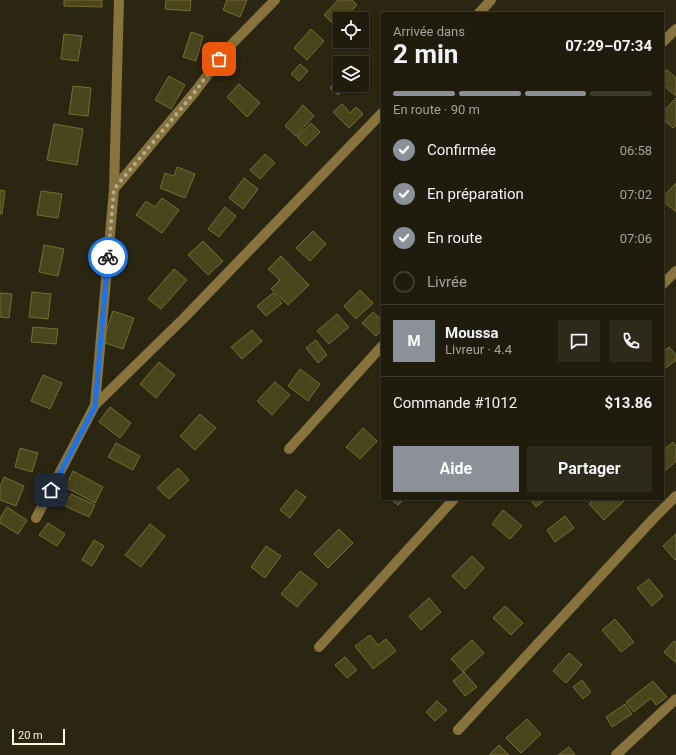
<!DOCTYPE html>
<html lang="fr">
<head>
<meta charset="utf-8">
<style>
  body { margin:0; font-family:Roboto,sans-serif; background:#2d291b; color:#f1f3f6; height:100vh; display:flex; flex-direction:column; font-size:15px; white-space:nowrap }
  * { box-sizing:border-box; margin:0 }
  p { font-size:13px; color:#a2a19d }
  .icon { flex:none; width:22px; height:22px; fill:none; stroke:currentColor; stroke-width:2; stroke-linecap:round; stroke-linejoin:round }
  .map { position:relative; flex:1; overflow:hidden }
  .side { position:absolute; left:381px; top:12px; width:283px; height:488px; display:flex; flex-direction:column; background:#201c0d; border-radius:0px; box-shadow:0 1px 3px #0004,0 0 0 1px #3d3a2e }
  .side>* { flex:none }
  .buttons { position:absolute; left:333px; top:12px; display:grid; gap:8px }
  .buttons a { display:grid; place-items:center; width:36px; height:36px; border-radius:0px; background:#201c0d; box-shadow:0 1px 3px #0004,0 0 0 1px #3d3a2e; font-size:20px }
  .scale { position:absolute; left:12px; bottom:10px; width:53px; box-sizing:border-box; padding-left:4px; border:2px solid #fef7db; border-top:0; font-size:11px; line-height:14px; white-space:nowrap; color:#fef7db; -webkit-text-stroke:3px #2a2611; paint-order:stroke }
  .pin { position:absolute; display:grid; place-items:center; width:34px; height:34px; color:#fff; margin:-17px; border-radius:8px; box-shadow:0 2px 6px #0006 }
  .courier { position:absolute; display:grid; place-items:center; width:40px; height:40px; margin:-20px; border:3px solid #1a73e8; border-radius:50%; background:#fff; color:#222; box-shadow:0 1px 5px #0007 }
  .overview em { font-style:normal; font-weight:700 }
  .overview div { display:flex; flex-direction:column-reverse }
  .overview { display:flex; align-items:center; justify-content:space-between; height:68px; padding:0 12px }
  h1 { font-size:26px; font-weight:700; line-height:30px }
  .bar { display:grid; grid-template-columns:repeat(4,1fr); gap:6px 4px; align-content:center; height:48px; padding:0 12px }
  .bar i { height:5px; border-radius:3px; background:#3d3a2e }
  .bar .active { background:#8c9099 }
  .bar p { grid-column:span 4 }
  .line { display:flex; align-items:center; gap:10px; padding:0 12px; border-top:1px solid #3d3a2e }
  .line div { flex:1 }
  .round { display:grid; place-items:center; flex:none; width:42px; height:42px; border-radius:0px; background:#2d291b }
  ol { padding:0 12px; list-style:none }
  li { display:flex; align-items:center; gap:12px; height:44px }
  li p { margin-inline-start:auto }
  li .icon { padding:4px; border-radius:50%; background:#8c9099; color:#fff; stroke-width:4 }
  li:last-child { color:#a2a19d }
  li i { width:22px; height:22px; border:2px solid #3d3a2e; border-radius:50% }
  .primary-button { display:flex; gap:8px; margin-top:auto; padding:8px 12px }
  .primary-button a { flex:1; height:46px; border-radius:0px; background:#8c9099; color:#fff; font-size:16px; font-weight:700; line-height:46px; text-align:center }
  .primary-button a+a { background:#2d291b; color:#f1f3f6 }
  .map>svg:first-child { display:block }
</style>
</head>
<body>
<div class="map">
<svg width="676" height="755" viewBox="0 0 676 755">
  <rect width="100%" height="100%" fill="#2a2611"/>
  <!-- building -->
  <g fill="#4b451e" stroke="#766d30">
    <polygon points="64,0 102,0 102,7 64,6"/>
    <polygon points="166,0 191,0 190,11 165,9"/>
    <polygon points="227,0 247,0 240,17 223,10"/>
    <polygon points="338,0 352,0 357,5 344,19 340,19 340,24 337,27 324,15"/>
    <polygon points="311,29 324,41 307,60 294,48"/>
    <polygon points="191,32 203,36 196,61 183,57"/>
    <polygon points="64,34 82,36 78,61 61,59"/>
    <polygon points="300,64 308,71 299,81 291,74"/>
    <polygon points="667,70 676,78 676,96 663,85 663,74"/>
    <polygon points="169,76 185,85 171,109 155,100"/>
    <polygon points="340,77 340,85 347,85 338,95 330,88"/>
    <polygon points="239,84 260,103 247,117 227,97"/>
    <polygon points="73,86 91,88 88,116 69,114"/>
    <polygon points="676,98 676,125 673,128 663,119 663,112"/>
    <polygon points="342,104 350,113 356,107 363,114 349,128 333,112"/>
    <polygon points="303,105 314,116 296,136 285,126"/>
    <polygon points="311,123 320,132 306,146 297,137"/>
    <polygon points="54,124 83,129 77,165 47,160"/>
    <polygon points="265,154 275,163 260,179 250,170"/>
    <polygon points="177,167 195,174 185,198 160,188 165,173 174,176"/>
    <polygon points="244,178 258,189 243,209 229,198"/>
    <polygon points="676,183 676,212 663,201 663,197"/>
    <polygon points="0,190 5,191 2,214 0,214"/>
    <polygon points="41,191 62,194 58,218 37,215"/>
    <polygon points="162,198 179,210 162,233 136,215 146,201 155,207"/>
    <polygon points="225,207 236,216 219,237 208,229"/>
    <polygon points="313,231 326,244 310,261 296,248"/>
    <polygon points="203,241 223,261 208,275 188,255"/>
    <polygon points="44,245 64,249 58,276 39,272"/>
    <polygon points="281,256 309,285 288,305 271,289 280,280 268,269"/>
    <polygon points="174,269 187,280 161,309 148,299"/>
    <polygon points="360,290 373,303 356,319 344,306"/>
    <polygon points="32,292 51,294 48,319 29,317"/>
    <polygon points="0,293 12,294 9,318 0,317"/>
    <polygon points="273,293 282,303 266,316 257,306"/>
    <polygon points="113,311 134,318 123,349 102,342"/>
    <polygon points="373,312 382,320 382,330 376,336 362,323"/>
    <polygon points="337,314 349,327 329,344 317,331"/>
    <polygon points="33,327 58,329 56,344 31,342"/>
    <polygon points="252,330 262,341 242,359 231,347"/>
    <polygon points="316,340 327,355 318,363 306,348"/>
    <polygon points="669,347 676,355 676,360 663,370 663,352"/>
    <polygon points="159,362 175,375 156,398 140,384"/>
    <polygon points="300,369 320,384 308,401 288,386"/>
    <polygon points="43,375 62,383 50,409 31,401"/>
    <polygon points="275,382 290,395 272,415 257,401"/>
    <polygon points="110,407 131,423 120,438 99,422"/>
    <polygon points="200,414 216,428 195,450 180,436"/>
    <polygon points="363,428 377,441 360,459 346,447"/>
    <polygon points="673,442 676,446 676,461 666,470 663,467 663,450"/>
    <polygon points="116,443 140,456 133,470 108,457"/>
    <polygon points="20,448 38,453 32,472 15,467"/>
    <polygon points="178,468 189,480 169,499 157,488"/>
    <polygon points="73,471 103,487 95,503 65,487"/>
    <polygon points="4,477 24,486 16,506 0,500 0,487"/>
    <polygon points="296,490 306,497 290,518 280,510"/>
    <polygon points="71,494 95,505 89,517 65,506"/>
    <polygon points="391,499 404,499 398,505"/>
    <polygon points="530,499 546,499 536,507"/>
    <polygon points="594,499 622,499 624,501 604,520 589,504"/>
    <polygon points="7,507 27,520 18,534 0,523 0,518"/>
    <polygon points="503,510 522,526 510,539 492,524"/>
    <polygon points="565,516 574,528 555,542 547,530"/>
    <polygon points="48,523 65,534 57,546 39,535"/>
    <polygon points="150,524 165,536 141,567 125,555"/>
    <polygon points="339,529 353,543 328,568 314,554"/>
    <polygon points="676,534 676,559 675,560 663,546"/>
    <polygon points="94,540 104,546 92,566 82,560"/>
    <polygon points="266,546 281,556 265,578 251,567"/>
    <polygon points="472,556 484,568 465,589 452,576"/>
    <polygon points="300,571 317,584 297,607 281,594"/>
    <polygon points="649,579 663,596 652,606 637,588"/>
    <polygon points="429,598 441,612 421,630 409,616"/>
    <polygon points="505,606 523,623 511,635 493,618"/>
    <polygon points="615,619 634,642 621,652 602,630"/>
    <polygon points="370,635 378,645 386,639 396,651 373,669 355,646"/>
    <polygon points="472,640 484,653 463,672 451,659"/>
    <polygon points="674,641 676,643 676,663 664,652"/>
    <polygon points="569,653 582,665 566,683 553,671"/>
    <polygon points="345,657 357,670 347,678 335,665"/>
    <polygon points="464,672 477,687 465,696 453,681"/>
    <polygon points="582,680 591,692 583,699 573,687"/>
    <polygon points="653,681 667,697 656,705 651,698 634,712 626,702"/>
    <polygon points="437,701 447,710 435,721 426,712"/>
    <polygon points="625,704 632,714 612,727 606,717"/>
    <polygon points="527,719 541,734 521,753 506,738"/>
    <polygon points="499,745 509,755 489,755"/>
    <polygon points="569,747 575,755 558,755"/>
  </g>
  <g fill="none" stroke-linecap="round" stroke-linejoin="round">
    <!-- minor -->
    <g stroke="#88723d" stroke-width="10">
      <polyline points="479,13 491,0"/>
      <polyline points="663,42 676,29"/>
      <polyline points="114,189 194,93 228,48 275,0"/>
      <polyline points="663,284 676,271"/>
      <polyline points="95,405 185,317 382,113"/>
      <polyline points="289,449 382,346"/>
      <polyline points="36,518 95,405 114,189 119,0"/>
      <polyline points="319,647 454,499"/>
      <polyline points="458,730 654,518 676,496"/>
      <polyline points="616,755 676,699"/>
    </g>
  </g>
  <g fill="none" stroke-linecap="round" stroke-linejoin="round">
    <!-- done -->
    <polyline stroke="#b4ae94" stroke-width="4" stroke-dasharray="0 7.2" points="108,257 114,189 194,93 219,59"/>
    <!-- route -->
    <polyline stroke="#1a73e8" stroke-width="5" points="51,490 95,406 108,257"/>
  </g>
</svg>
<div class="buttons">
<a><svg class="icon" aria-label="locate" viewBox="0 0 24 24"><circle cx="12" cy="12" r="6"/><path d="M12 2v4M12 18v4M2 12h4M18 12h4"/></svg></a>
<a><svg class="icon" aria-label="layers" viewBox="0 0 24 24"><path d="M12 4l9 5-9 5-9-5zM3 14l9 5 9-5"/></svg></a>
</div>
<div class="scale">20 m</div>
<div class="pin" style="left:219px;top:59px;background:#ea580c"><svg class="icon" aria-label="bag" viewBox="0 0 24 24"><path d="M5 8h14l-1 12H6zM9 8a3 3 0 0 1 6 0"/></svg></div>
<div class="pin" style="left:51px;top:490px;background:#1f2937"><svg class="icon" aria-label="home" viewBox="0 0 24 24"><path d="M3 11l9-7 9 7M6 9v11h12V9"/></svg></div>
<div class="courier" style="left:108px;top:257px"><svg class="icon" aria-label="bike" viewBox="0 0 24 24"><circle cx="6" cy="16" r="4"/><circle cx="18" cy="16" r="4"/><path d="M6 16l4-8h5l3 8M10 8l3 8H6M13 5h3"/></svg></div>
<section class="side">
<div class="overview"><div><h1>2 min</h1><p>Arrivée dans</p></div><em>07:29–07:34</em></div>
<div class="bar"><i class="active"></i><i class="active"></i><i class="active"></i><i></i><p>En route · 90 m</p></div>
<ol>
<li><svg class="icon" aria-label="check" viewBox="0 0 24 24"><path d="M5 12l5 5 9-10"/></svg>Confirmée<p>06:58</p></li>
<li><svg class="icon" aria-label="check" viewBox="0 0 24 24"><path d="M5 12l5 5 9-10"/></svg>En préparation<p>07:02</p></li>
<li><svg class="icon" aria-label="check" viewBox="0 0 24 24"><path d="M5 12l5 5 9-10"/></svg>En route<p>07:06</p></li>
<li><i></i>Livrée</li>
</ol>
<div class="line" style="height:72px"><b class="round" style="background:#8c9099;color:#fff">M</b><div><b>Moussa</b><p>Livreur · 4.4</p></div><a class="round"><svg class="icon" aria-label="chat" viewBox="0 0 24 24"><path d="M4 5h16v11H9l-5 4z"/></svg></a><a class="round"><svg class="icon" aria-label="phone" viewBox="0 0 24 24"><path d="M5 4h4l2 5-3 2q2 4 5 5l2-3 5 2v4C11 20 4 13 5 4z"/></svg></a></div>
<div class="line" style="height:52px"><div>Commande #1012</div><b>$13.86</b></div>
<div class="primary-button"><a>Aide</a><a>Partager</a></div>
</section>
</div>
</body>
</html>
